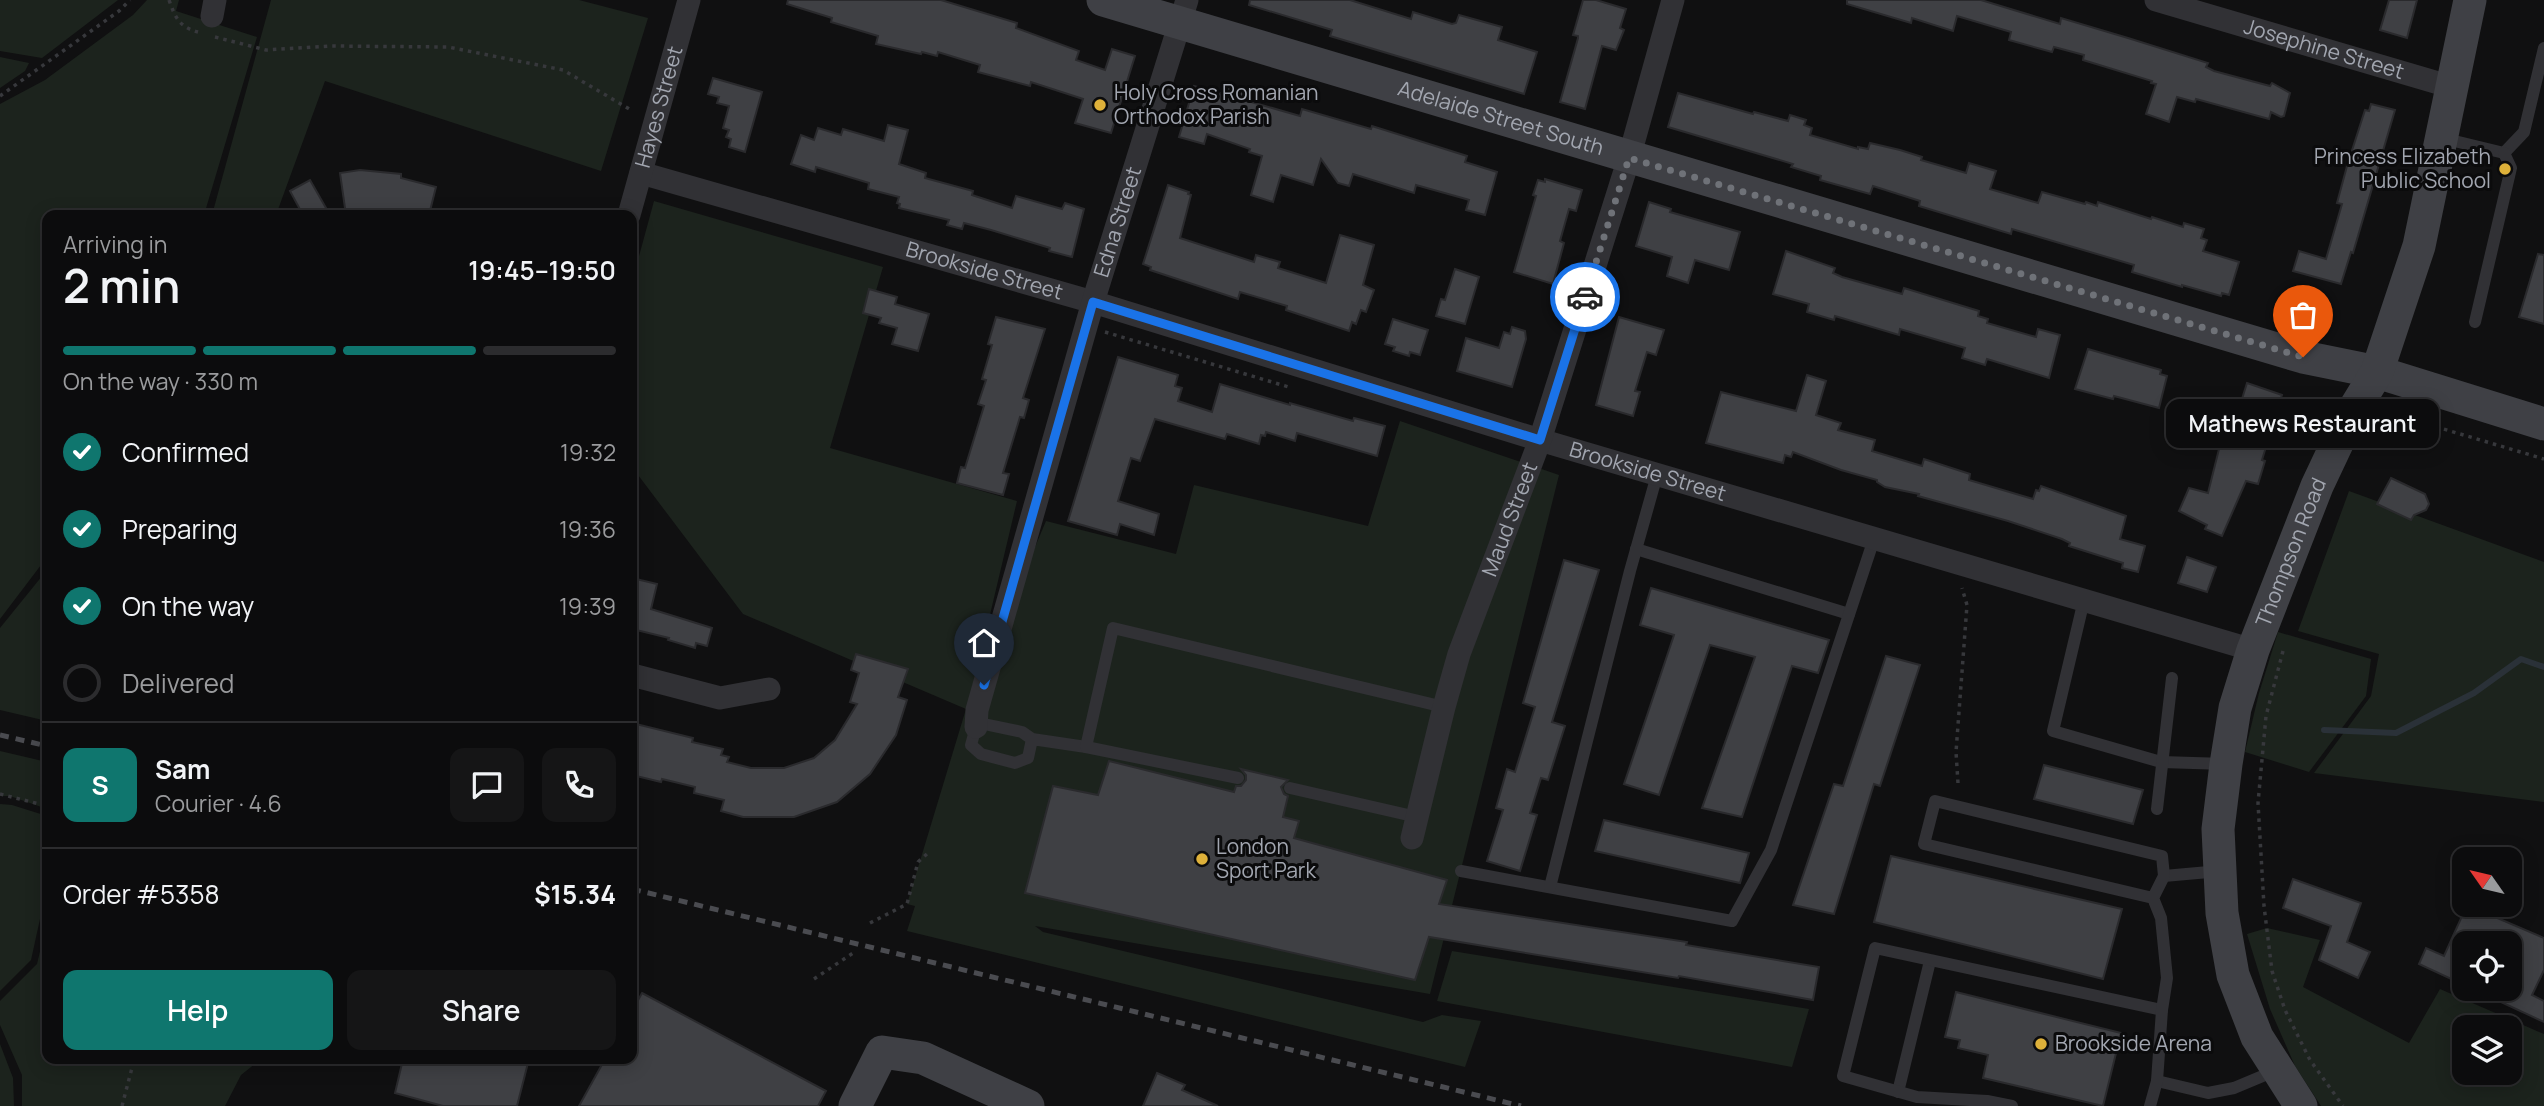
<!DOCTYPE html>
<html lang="en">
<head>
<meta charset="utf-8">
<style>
  body { margin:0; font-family:Manrope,sans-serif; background:#151516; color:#f1f3f6; height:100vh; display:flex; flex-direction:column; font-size:26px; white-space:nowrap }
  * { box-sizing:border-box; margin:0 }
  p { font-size:23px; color:#9a9b9d }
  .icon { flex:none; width:38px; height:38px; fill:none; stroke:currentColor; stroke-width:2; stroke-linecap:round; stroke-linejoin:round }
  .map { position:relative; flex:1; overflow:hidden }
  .side { position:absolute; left:42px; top:210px; width:595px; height:854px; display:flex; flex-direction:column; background:#0c0c0d; border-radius:14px; box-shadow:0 4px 18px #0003,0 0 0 2px #2c2c2e }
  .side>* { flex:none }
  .needle { width:46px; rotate:304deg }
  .buttons { position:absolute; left:2452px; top:847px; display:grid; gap:14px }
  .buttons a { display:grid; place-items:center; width:70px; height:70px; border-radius:14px; background:#0c0c0d; box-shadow:0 4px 18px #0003,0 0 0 2px #2c2c2e; font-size:35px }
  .pin { position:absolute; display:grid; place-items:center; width:60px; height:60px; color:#fff; margin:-72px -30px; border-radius:50% 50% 50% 0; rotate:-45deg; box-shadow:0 0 7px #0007 }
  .pin .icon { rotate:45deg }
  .courier { position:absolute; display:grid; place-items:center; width:70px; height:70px; margin:-35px; border:5px solid #1a73e8; border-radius:50%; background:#fff; color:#222; box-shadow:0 2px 9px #0007 }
  .bubble { position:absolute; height:49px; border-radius:14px; background:#0c0c0d; box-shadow:0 4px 18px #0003,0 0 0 2px #2c2c2e; font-size:23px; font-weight:600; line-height:49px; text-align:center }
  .overview em { font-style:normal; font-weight:600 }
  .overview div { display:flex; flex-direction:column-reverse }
  .overview { display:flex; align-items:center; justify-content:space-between; height:119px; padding:0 21px }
  h1 { font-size:46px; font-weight:600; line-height:52px }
  .bar { display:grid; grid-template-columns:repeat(4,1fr); gap:10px 7px; align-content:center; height:84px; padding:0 21px }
  .bar i { height:9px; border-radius:5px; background:#2c2c2e }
  .bar .active { background:#0f766e }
  .bar p { grid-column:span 4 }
  .line { display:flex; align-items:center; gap:18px; padding:0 21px; border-top:2px solid #2c2c2e }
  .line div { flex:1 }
  .round { display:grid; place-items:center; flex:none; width:74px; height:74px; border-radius:14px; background:#151516 }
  ol { padding:0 21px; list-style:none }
  li { display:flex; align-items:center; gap:21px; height:77px }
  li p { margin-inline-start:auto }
  li .icon { padding:7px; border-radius:50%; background:#0f766e; color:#fff; stroke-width:4 }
  li:last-child { color:#9a9b9d }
  li i { width:38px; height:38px; border:4px solid #2c2c2e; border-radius:50% }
  .action { display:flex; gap:14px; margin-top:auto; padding:14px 21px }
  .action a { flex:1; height:80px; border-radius:14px; background:#0f766e; color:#fff; font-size:28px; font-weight:600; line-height:80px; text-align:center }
  .action a+a { background:#151516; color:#f1f3f6 }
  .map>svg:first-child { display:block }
</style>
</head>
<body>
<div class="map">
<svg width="2544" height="1106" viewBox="0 0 2544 1106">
  <rect width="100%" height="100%" fill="#101011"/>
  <!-- green -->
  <g fill="#1c231d" fill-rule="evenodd">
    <polygon points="0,0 118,0 42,58 0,51"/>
    <polygon points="147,0 179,0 176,11 257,37 204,215 47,215 47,561 41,565 0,619 0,104 45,80 133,15"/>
    <polygon points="271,0 579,0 648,18 601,171 325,81 276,215 212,215"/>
    <polygon points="0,57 29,63 25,71 0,88"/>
    <polygon points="654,201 883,267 830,448 1017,501 969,703 1046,521 1176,554 1194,485 1368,526 1400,421 1559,475 1430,994 1035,926 1043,932 1423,1022 1442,1015 1481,1021 1465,1067 907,931 915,906 907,904 966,709 743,614 632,467 632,282"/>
    <polygon points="2349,491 2544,562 2544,802 2314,773 2371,696 2379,654 2298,631"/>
    <polygon points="47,570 47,721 0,710 0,628"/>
    <polygon points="2278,632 2371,659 2366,696 2309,772 2245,752 2259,693"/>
    <polygon points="0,751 47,762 47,809 10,796 0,796"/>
    <polygon points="0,804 12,805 47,816 47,887 31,960 0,991"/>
    <polygon points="47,922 47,1059 261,1059 241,1075 225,1106 22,1106 22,1075 0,1025 0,1001 37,964"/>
    <path d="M2267,928L2320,940L2303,987L2409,1043L2440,989L2544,1034V1106H2321L2295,1066L2270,1009L2247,934ZM2464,1027H2510V1073H2464Z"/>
    <polygon points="1452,951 1809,1009 1792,1067 1437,1001"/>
    <polygon points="0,1044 13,1078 14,1106 0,1106"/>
  </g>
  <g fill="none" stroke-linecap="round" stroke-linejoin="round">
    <!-- stream -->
    <polyline stroke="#2a3138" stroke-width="6" points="2324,730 2396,733 2474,693 2521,659 2544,667"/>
  </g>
  <!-- building -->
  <g fill="#3f4044" stroke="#2a2a2d" stroke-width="2">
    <polygon points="788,0 941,0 1017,23 1016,28 1079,51 1076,60 1105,70 1112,49 1135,56 1111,133 1075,123 1083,99 1031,82 1030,86 978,72 980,65 938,52 937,56 922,52 921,54 876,44 878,36 831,22 832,18 787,4"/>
    <polygon points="1250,0 1350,0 1411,19 1413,12 1452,24 1456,23 1459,15 1502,27 1498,40 1537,52 1524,94 1330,36 1332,30 1249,5"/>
    <polygon points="1583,0 1596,0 1626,9 1620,28 1624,30 1616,50 1602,46 1585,109 1560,102 1578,38 1578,36 1573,35"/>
    <polygon points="1847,0 1981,0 2060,24 2061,18 2128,38 2208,63 2206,67 2214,71 2270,86 2272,83 2290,93 2284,116 2281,117 2271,112 2269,119 2196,99 2195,102 2177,97 2169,122 2146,114 2156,84 2151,83 2152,81 2083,60 2084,55 2054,47 2052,52 2009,40 2011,32 1957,16 1953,31 1912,18 1911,23 1847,4"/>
    <polygon points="2389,0 2417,0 2407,38 2380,30"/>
    <polygon points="713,78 762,92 745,152 729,147 731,139 726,137 729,130 723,128 729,106 717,103 719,97 708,94"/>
    <polygon points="1194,86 1224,94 1227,86 1250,94 1248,101 1300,116 1302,109 1371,129 1372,126 1467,156 1465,162 1497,172 1485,215 1466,210 1469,200 1466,199 1416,185 1414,193 1353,174 1349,186 1338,183 1321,159 1313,185 1281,175 1273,202 1251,195 1262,156 1249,152 1250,149 1207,134 1204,144 1179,137"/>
    <polygon points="1678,93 1753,114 1754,112 1788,121 1790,115 1806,120 1804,125 1812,128 1810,135 1858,149 1858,147 1868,149 1870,143 1900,150 1922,157 1921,160 1966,173 1969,163 1996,171 1990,189 2038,203 2042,192 2085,204 2086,202 2097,206 2098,202 2151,219 2152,217 2183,227 2184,223 2204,229 2201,238 2207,240 2203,251 2239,262 2229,295 2222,293 2221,296 2182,285 2182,287 2132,272 2134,265 2012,229 2011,234 1919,206 1920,201 1873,186 1870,194 1820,180 1821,176 1791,167 1793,164 1668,127"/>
    <polygon points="2371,104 2395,110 2353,253 2351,252 2341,284 2293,271 2299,251 2326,259 2342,204 2337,203 2347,166 2365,110 2369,111"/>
    <polygon points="888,125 908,130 899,164 926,173 925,178 973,191 972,195 1012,208 1016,196 1062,209 1065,203 1084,209 1072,257 1049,251 1050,248 991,230 964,223 962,229 947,225 949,220 899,208 900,204 897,203 899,197 868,189 869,183 816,167 815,172 791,164 801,135 814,140 818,128 841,135 843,129 884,141"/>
    <polygon points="360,170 401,174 401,178 436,187 429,215 346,215 340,173"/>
    <polygon points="1545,179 1582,190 1576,211 1569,209 1560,241 1564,243 1553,284 1514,272 1536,196 1533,195 1538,180 1545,182"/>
    <polygon points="310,180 330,215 303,215 290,191"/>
    <polygon points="1168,185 1189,192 1188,194 1191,195 1180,238 1254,262 1256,255 1280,262 1278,268 1326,283 1340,235 1374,245 1363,285 1374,290 1366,312 1361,310 1356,324 1352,322 1349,331 1286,310 1287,306 1240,292 1238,299 1150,270 1151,267 1143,264"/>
    <polygon points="1649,202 1671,209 1670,212 1740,232 1729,270 1695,260 1688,283 1667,276 1672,257 1636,246"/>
    <polygon points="1786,251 1835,268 1833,273 1842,277 1902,294 1904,288 1979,311 1978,316 1988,319 1987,323 2036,337 2038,329 2060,335 2049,378 1987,359 1985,365 1962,358 1965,348 1900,329 1899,335 1835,316 1834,320 1807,312 1809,304 1773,294"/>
    <polygon points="2538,254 2544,255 2544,324 2519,317"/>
    <polygon points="1455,269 1479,277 1465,324 1436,316 1441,299 1445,300"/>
    <polygon points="869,289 897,297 895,304 929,314 918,351 892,344 897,328 879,323 881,318 863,313"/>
    <polygon points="996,317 1045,329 1023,398 1029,400 1024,418 1020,417 1003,473 1009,474 1003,495 957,483 961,467 965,468 984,406 978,404 986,380 982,379 992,345 988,344"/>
    <polygon points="1619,317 1664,330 1656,355 1647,352 1635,391 1640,392 1633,416 1596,405"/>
    <polygon points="1393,319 1428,330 1420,355 1410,352 1409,356 1393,351 1395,347 1385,344"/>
    <polygon points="1512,327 1525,331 1526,339 1512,387 1457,371 1466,338 1499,348 1504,332 1510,334"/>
    <polygon points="2088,349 2161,370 2160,374 2167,376 2159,408 2114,396 2113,399 2075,389"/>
    <polygon points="1118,357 1178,375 1175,386 1182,388 1178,401 1212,412 1220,384 1290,405 1290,403 1353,421 1354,418 1385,426 1377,456 1297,433 1295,441 1266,432 1265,436 1261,435 1259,444 1227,434 1225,439 1155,419 1140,461 1131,458 1118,501 1159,514 1154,535 1120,524 1117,535 1068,521"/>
    <polygon points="1807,375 1826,381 1816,415 1841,423 1838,430 1875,440 1872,451 1922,466 1924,459 1970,474 1969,480 2033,499 2036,490 2039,491 2041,486 2126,516 2120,539 2145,546 2138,572 2122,568 2123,563 2069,546 2070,543 2062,539 2008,521 1918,496 1919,494 1885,487 1877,482 1877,480 1841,470 1793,452 1791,457 1785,455 1783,463 1706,443 1721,392 1796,411"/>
    <polygon points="2247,383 2282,395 2262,460 2265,461 2258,484 2246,481 2222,536 2205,529 2207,525 2179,511 2189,488 2208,493 2226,421 2235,421"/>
    <polygon points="2391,478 2425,494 2429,504 2426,510 2414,515 2411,520 2377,504"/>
    <polygon points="2187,557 2216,567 2207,592 2178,583"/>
    <polygon points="1564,560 1599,570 1552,722 1565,726 1548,780 1541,778 1530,813 1537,815 1520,871 1487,861 1503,810 1496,808 1507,769 1515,772 1535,707 1523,703"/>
    <polygon points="632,578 657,584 651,609 712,628 707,646 696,643 695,648 668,640 669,638 632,629"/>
    <polygon points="1651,588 1829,640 1818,673 1792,666 1742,817 1702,808 1755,657 1710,645 1659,795 1624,784 1674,635 1640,625"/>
    <polygon points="856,654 908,669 898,697 907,700 896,735 870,774 837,802 794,817 743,817 721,811 724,800 694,793 695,787 662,779 661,782 632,775 632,723 693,738 692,742 723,749 721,755 729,757 727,762 751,768 784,768 814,758 835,740 857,704 850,702 859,673 851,670"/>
    <polygon points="1886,656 1920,665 1880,786 1874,784 1834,914 1793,905 1834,784 1843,786"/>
    <polygon points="1109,761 1234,792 1236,786 1241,786 1246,780 1246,775 1241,769 1288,780 1281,787 1284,794 1288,796 1283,817 1299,821 1294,838 1447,880 1439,904 1687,942 1686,945 1819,967 1813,1000 1679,976 1678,978 1429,937 1415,980 1025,893 1053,786 1098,795"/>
    <polygon points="2044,765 2143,790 2133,824 2034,799"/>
    <polygon points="1604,820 1749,853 1740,883 1595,851"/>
    <polygon points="1891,856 2122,909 2103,979 1874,922"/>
    <polygon points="2293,879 2361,903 2347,942 2370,952 2358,978 2319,960 2331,926 2283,908"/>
    <polygon points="2467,905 2544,938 2544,970 2532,995 2544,1001 2544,1022 2473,989 2510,989 2510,943 2464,943 2464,985 2419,964 2426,948 2444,956"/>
    <polygon points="1956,992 2121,1033 2103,1106 1983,1078 1988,1055 1958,1048 1960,1040 1945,1037"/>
    <polygon points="642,993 826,1091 818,1106 579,1106 605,1059 632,1059 632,1011"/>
    <polygon points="403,1059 529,1059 517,1106 443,1106 395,1093"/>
    <polygon points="1157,1073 1185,1085 1182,1090 1218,1106 1143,1106"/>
  </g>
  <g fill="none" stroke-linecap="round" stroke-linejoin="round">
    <!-- path -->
    <g stroke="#37383c" stroke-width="3.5" stroke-dasharray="3.5 5" stroke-linecap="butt">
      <path d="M169,0C175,17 179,27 198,32"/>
      <polyline points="215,37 266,50 330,46 448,47 563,70 631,110"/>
      <polyline points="0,96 119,11 130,0"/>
      <polyline points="1105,332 1292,388"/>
      <polyline points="2379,423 2400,416 2544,459"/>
      <polyline points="2283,651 2266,716 2258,803 2264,906 2272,971 2285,1010 2310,1060 2343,1106"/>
      <polyline points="1958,783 1956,752 1967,605 1962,588"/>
      <polyline points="0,794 47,806"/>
      <polyline points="870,923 907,904 918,862 929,852"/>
      <polyline points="814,979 853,953"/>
      <polyline points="122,1106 133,1064 131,1059"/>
    </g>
    <!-- lane -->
    <g stroke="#313135" stroke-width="12">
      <polyline points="2442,138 2504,153 2524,132 2544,48"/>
      <polyline points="2475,322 2511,168 2504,153"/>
      <polyline points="1636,549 1849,614"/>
      <polyline points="2084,600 2053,731 2161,762 2226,764"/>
      <polyline points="1032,739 1028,758 1015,763 981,754 971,745 976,727 984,724 1022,732 1032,739 1086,747"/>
      <polyline points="1238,778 1086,747 1113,628 1444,707"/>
      <polyline points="1290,788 1417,817"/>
      <polyline points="2157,809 2172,678"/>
      <polyline points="1461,871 1732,921 1771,850 1874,539"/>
      <polyline points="2164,876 2220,871"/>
      <polyline points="1550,887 1630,571 1657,475"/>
      <polyline points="2157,1081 2208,1093 2234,1088 2277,1070"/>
      <polyline points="1898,1092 1930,961"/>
      <polyline points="2012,1106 1987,1101 1917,1097 1843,1076 1875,948 2162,1010"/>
      <polyline points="2150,1106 2157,1081 2162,1010 2167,978 2161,918 2153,898 2164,876 2162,856 1935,801 1924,844 2153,898"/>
    </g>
    <!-- street -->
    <g stroke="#313135" stroke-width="23">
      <path id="s1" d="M2156,0L2452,87"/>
      <polyline points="212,16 215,0"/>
      <path id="s2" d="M641,173L1093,302L1540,440L2253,650"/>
      <path id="s3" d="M629,215L689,0"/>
      <polyline points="632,675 720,698 769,689"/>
      <path id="s4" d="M976,727L977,710L1093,302L1187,0"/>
      <path id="s5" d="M1412,838L1444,707L1459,654L1540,440L1629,158L1673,0"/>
    </g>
    <!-- secondary -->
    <g stroke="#3f4045" stroke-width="33">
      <path id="s6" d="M1103,0L2303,357L2377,372L2544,424"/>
      <polyline points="855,1106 882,1052 923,1058 1028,1106"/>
      <path id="s7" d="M2301,1106L2257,1037L2233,975L2222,913L2218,829L2226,764L2235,708L2253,650L2317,486L2350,416L2377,372L2419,246L2470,0"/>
    </g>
    <!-- rail -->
    <g stroke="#4a4b50" stroke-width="5" stroke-dasharray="9 7" stroke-linecap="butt">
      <polyline points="0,735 47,746"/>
      <polyline points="632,889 1521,1106"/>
    </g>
  </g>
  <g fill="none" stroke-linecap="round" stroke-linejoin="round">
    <!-- done -->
    <polyline stroke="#6f7278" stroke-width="7" stroke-dasharray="0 12.6" points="1585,297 1629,158 2303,357"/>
    <!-- route -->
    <polyline stroke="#1a73e8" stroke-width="9" points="984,685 1093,302 1540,440 1585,297"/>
  </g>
  <!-- markers -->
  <g fill="#deb13a" stroke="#0b0b0c" stroke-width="2.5">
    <circle cx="1100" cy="105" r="7"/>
    <circle cx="2505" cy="169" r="7"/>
    <circle cx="1202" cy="859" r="7"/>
    <circle cx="2041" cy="1044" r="7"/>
  </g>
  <g text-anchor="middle" stroke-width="6" stroke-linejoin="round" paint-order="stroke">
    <!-- street labels -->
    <g font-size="21" fill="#a2a6b0" stroke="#0b0b0c">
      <text dy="7" stroke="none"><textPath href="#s1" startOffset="175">Josephine Street</textPath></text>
      <text dy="7" stroke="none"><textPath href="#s3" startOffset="112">Hayes Street</textPath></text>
      <text dy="7" stroke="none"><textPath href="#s6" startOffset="415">Adelaide Street South</textPath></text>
      <text dy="7" stroke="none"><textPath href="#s4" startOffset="525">Edna Street</textPath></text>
      <text dy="7" stroke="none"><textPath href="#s2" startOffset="357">Brookside Street</textPath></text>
      <text dy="7" stroke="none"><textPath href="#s2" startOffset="1050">Brookside Street</textPath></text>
      <text dy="7" stroke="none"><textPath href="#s5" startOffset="334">Maud Street</textPath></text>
      <text dy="7" stroke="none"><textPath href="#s7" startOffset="583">Thompson Road</textPath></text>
    </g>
    <!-- poi labels -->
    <g font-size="21" fill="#a2a6b0" stroke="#0b0b0c" text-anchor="start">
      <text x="1114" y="100">Holy Cross Romanian<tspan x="1114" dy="24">Orthodox Parish</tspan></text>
      <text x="2491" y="164" text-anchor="end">Princess Elizabeth<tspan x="2491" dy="24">Public School</tspan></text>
      <text x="1216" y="854">London<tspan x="1216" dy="24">Sport Park</tspan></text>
      <text x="2055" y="1051">Brookside Arena</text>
    </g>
  </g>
</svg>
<div class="buttons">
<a><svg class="needle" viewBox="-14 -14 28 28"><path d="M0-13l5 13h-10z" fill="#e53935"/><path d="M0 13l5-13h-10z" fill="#9a9b9d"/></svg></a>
<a><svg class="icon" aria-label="locate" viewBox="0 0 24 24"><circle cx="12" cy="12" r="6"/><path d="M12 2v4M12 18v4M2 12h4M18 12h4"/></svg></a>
<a><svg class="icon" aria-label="layers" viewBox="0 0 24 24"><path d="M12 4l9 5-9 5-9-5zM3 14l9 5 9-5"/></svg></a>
</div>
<div class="pin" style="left:2303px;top:357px;background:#ea580c"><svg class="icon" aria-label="bag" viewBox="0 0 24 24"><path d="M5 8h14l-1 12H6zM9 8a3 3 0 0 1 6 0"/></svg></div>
<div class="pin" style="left:984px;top:685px;background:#1f2937"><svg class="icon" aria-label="home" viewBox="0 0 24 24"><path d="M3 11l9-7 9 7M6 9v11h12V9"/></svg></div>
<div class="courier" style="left:1585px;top:297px"><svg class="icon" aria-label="car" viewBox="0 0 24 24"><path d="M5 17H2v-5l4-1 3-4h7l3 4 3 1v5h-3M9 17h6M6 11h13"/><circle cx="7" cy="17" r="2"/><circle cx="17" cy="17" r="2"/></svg></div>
<div class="bubble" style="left:2166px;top:399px;width:273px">Mathews Restaurant</div>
<section class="side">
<div class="overview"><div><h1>2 min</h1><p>Arriving in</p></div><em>19:45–19:50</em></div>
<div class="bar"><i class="active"></i><i class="active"></i><i class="active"></i><i></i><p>On the way · 330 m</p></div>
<ol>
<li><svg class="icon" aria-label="check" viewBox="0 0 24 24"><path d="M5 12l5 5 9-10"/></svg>Confirmed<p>19:32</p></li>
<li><svg class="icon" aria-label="check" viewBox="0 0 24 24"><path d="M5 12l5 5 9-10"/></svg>Preparing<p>19:36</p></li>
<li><svg class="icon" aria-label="check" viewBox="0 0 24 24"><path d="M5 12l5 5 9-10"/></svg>On the way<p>19:39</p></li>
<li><i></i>Delivered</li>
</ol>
<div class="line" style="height:126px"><b class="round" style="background:#0f766e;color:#fff">S</b><div><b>Sam</b><p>Courier · 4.6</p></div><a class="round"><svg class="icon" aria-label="chat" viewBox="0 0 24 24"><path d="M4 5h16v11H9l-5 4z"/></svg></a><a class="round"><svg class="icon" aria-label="phone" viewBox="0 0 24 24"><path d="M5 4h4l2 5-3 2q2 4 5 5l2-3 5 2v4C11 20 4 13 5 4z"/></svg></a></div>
<div class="line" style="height:91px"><div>Order #5358</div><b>$15.34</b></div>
<div class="action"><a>Help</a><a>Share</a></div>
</section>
</div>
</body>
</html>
